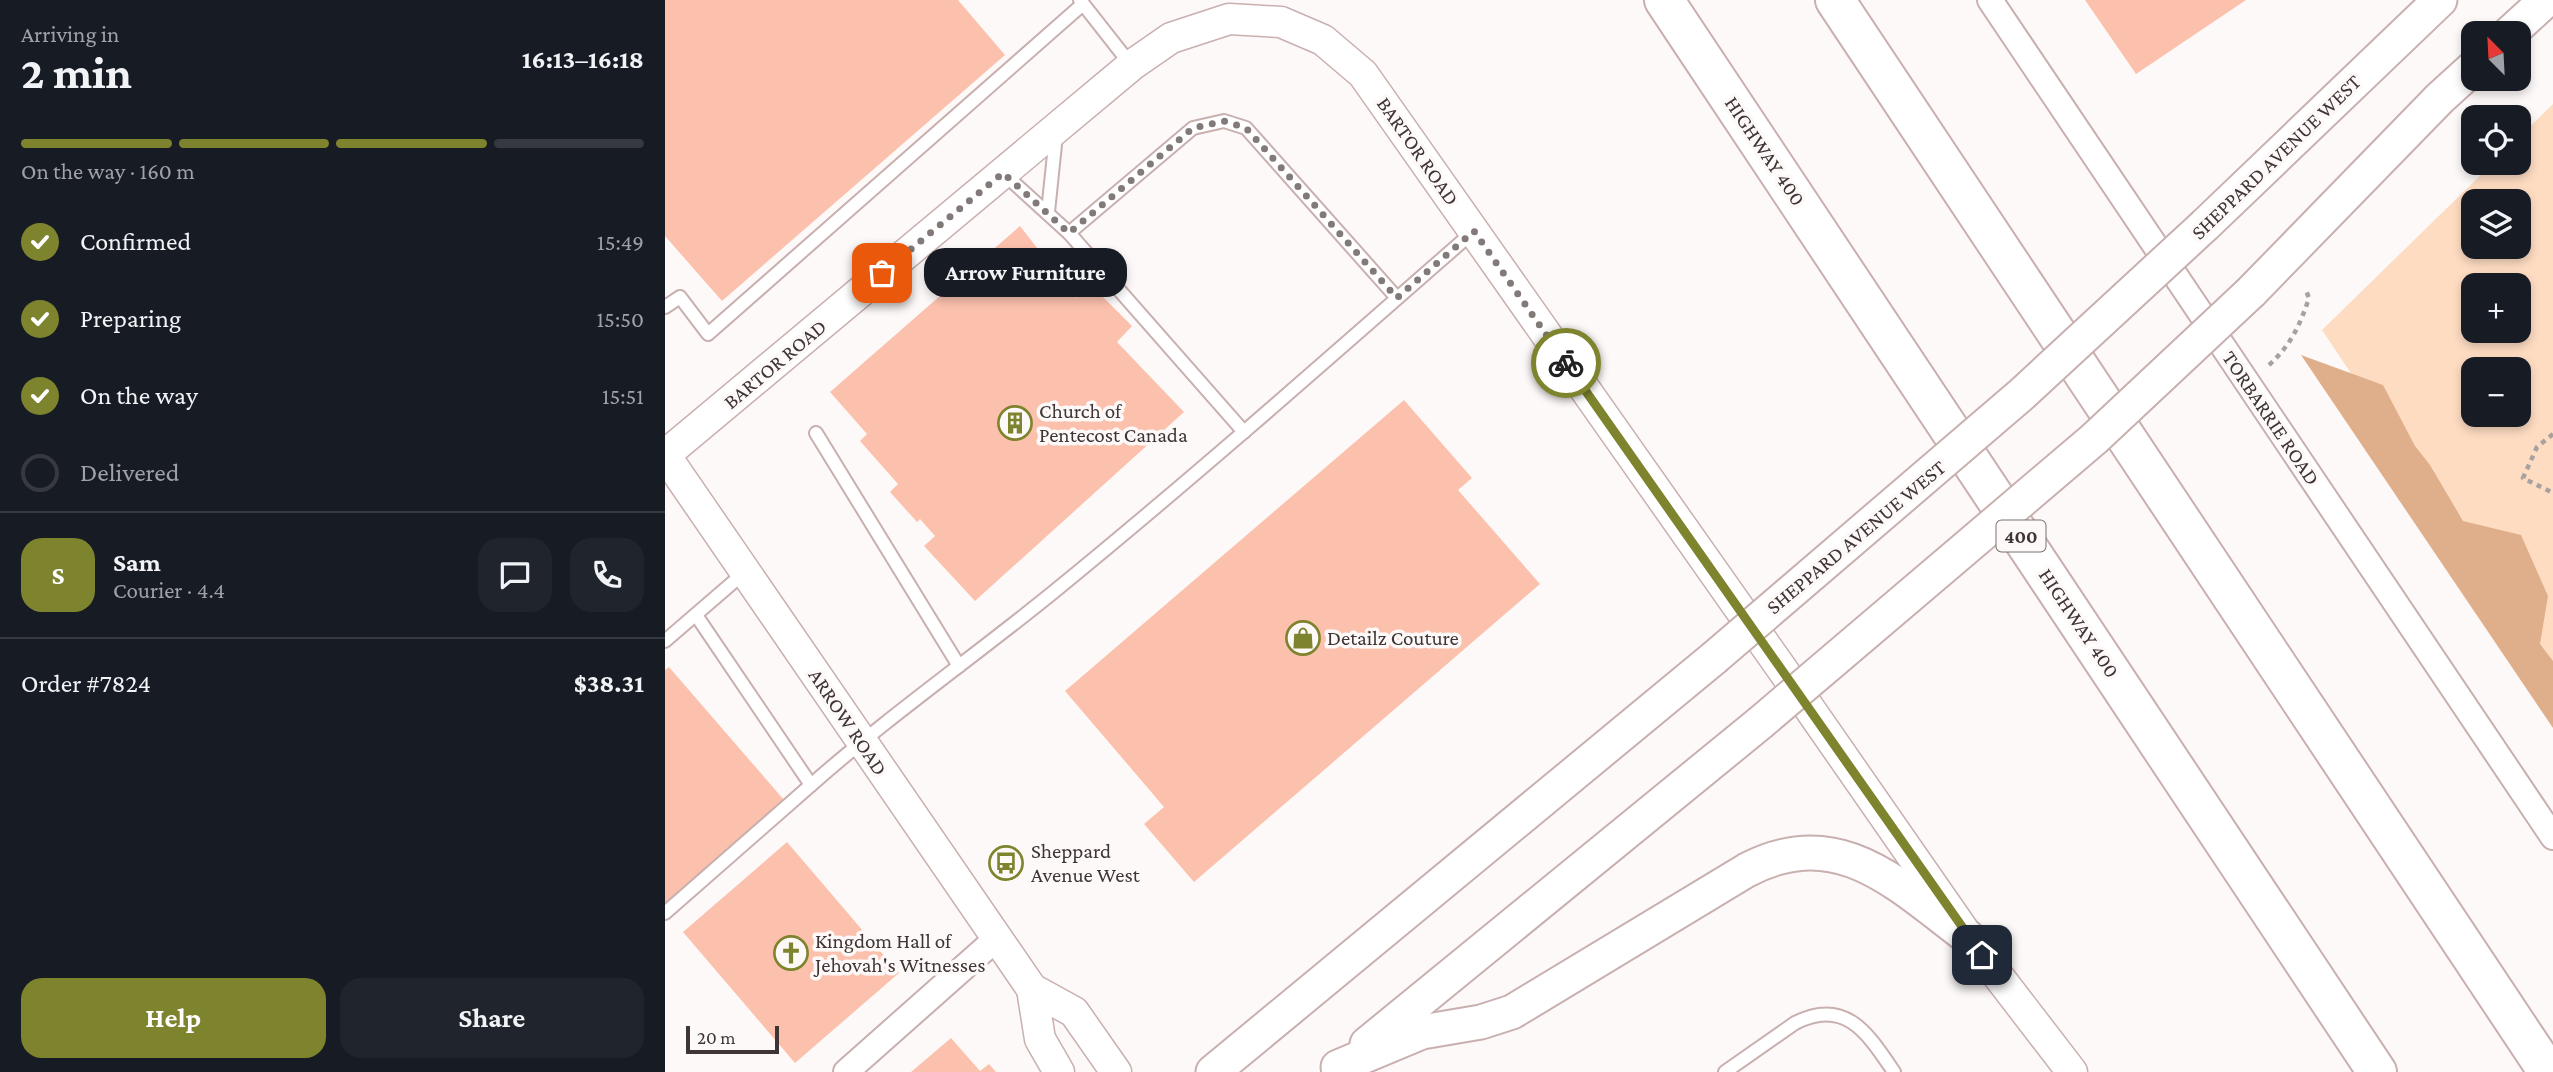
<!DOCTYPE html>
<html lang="en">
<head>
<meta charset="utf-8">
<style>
  body { margin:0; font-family:"Crimson Pro",serif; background:#20242c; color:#f1f3f6; height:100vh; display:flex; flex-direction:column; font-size:26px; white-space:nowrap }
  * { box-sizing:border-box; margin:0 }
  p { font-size:23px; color:#9ea1a6 }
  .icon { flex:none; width:38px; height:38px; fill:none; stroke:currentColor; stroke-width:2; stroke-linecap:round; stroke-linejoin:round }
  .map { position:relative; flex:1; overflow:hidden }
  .panel { display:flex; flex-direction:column; background:#171b24; width:665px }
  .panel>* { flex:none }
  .needle { width:46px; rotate:336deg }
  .tools { position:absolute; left:1796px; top:21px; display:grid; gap:14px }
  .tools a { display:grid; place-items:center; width:70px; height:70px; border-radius:14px; background:#171b24; box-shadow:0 4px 10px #0003; font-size:35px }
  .scale { position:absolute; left:21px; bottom:18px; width:93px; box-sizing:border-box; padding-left:7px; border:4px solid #3e3534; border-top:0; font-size:19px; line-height:24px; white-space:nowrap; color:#3e3534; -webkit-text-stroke:5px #fef9f9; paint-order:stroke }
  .pin { position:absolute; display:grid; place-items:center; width:60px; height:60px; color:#fff; margin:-30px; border-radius:14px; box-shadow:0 4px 10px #0006 }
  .courier { position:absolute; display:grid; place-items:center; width:70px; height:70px; margin:-35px; border:5px solid #7e832d; border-radius:50%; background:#fff; color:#222; box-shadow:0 2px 9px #0007 }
  .bubble { position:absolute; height:49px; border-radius:21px; background:#171b24; box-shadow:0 4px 10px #0003; font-size:23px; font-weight:700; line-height:49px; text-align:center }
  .head em { font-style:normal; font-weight:700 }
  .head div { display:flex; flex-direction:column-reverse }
  .head { display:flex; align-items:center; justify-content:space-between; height:119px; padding:0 21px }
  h1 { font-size:46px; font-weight:700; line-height:52px }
  .bar { display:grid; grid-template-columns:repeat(4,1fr); gap:10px 7px; align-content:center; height:84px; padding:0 21px }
  .bar i { height:9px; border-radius:5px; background:#363941 }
  .bar .selected { background:#7e832d }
  .bar p { grid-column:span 4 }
  .line { display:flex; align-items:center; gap:18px; padding:0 21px; border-top:2px solid #363941 }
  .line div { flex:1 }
  .round { display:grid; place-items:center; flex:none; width:74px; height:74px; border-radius:21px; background:#20242c }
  ol { padding:0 21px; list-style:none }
  li { display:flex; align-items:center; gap:21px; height:77px }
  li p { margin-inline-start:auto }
  li .icon { padding:7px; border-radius:50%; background:#7e832d; color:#fff; stroke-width:4 }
  li:last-child { color:#9ea1a6 }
  li i { width:38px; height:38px; border:4px solid #363941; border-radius:50% }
  .primary-button { display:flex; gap:14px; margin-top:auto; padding:14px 21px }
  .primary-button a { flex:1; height:80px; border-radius:21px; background:#7e832d; color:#fff; font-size:28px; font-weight:700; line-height:80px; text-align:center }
  .primary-button a+a { background:#20242c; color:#f1f3f6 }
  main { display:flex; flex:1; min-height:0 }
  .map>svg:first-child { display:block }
</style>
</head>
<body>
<main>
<section class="panel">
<div class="head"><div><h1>2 min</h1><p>Arriving in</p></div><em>16:13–16:18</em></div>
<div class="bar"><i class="selected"></i><i class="selected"></i><i class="selected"></i><i></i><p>On the way · 160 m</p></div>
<ol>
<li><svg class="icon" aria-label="check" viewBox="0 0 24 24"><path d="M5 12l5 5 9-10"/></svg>Confirmed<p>15:49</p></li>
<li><svg class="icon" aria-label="check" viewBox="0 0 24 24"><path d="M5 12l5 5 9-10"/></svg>Preparing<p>15:50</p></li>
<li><svg class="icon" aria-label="check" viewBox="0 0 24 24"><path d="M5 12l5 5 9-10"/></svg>On the way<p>15:51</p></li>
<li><i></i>Delivered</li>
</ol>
<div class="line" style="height:126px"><b class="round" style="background:#7e832d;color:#fff">S</b><div><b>Sam</b><p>Courier · 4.4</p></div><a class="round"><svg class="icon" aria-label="chat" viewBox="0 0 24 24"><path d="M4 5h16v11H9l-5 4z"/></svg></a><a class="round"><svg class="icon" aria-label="phone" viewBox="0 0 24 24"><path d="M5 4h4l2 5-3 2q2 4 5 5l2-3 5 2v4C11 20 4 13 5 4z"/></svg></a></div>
<div class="line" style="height:91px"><div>Order #7824</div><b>$38.31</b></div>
<div class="primary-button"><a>Help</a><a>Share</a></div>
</section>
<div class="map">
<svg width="1888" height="1072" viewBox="0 0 1888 1072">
  <rect width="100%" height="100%" fill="#fef9f9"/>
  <!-- green -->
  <path fill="#fedcc2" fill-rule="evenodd" d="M1888,104V676L1657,330L1828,163H1853V138ZM1808,201H1853V247H1808ZM1808,285H1853V331H1808ZM1808,369H1853V415H1808Z"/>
  <!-- forest -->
  <polygon fill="#dfaf8b" points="1636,355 1718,385 1750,446 1765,465 1798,521 1856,535 1883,596 1875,644 1888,661 1888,728"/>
  <!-- building -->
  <g fill="#fbc1ac">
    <polygon points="0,0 293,0 340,55 57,301 0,236"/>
    <polygon points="1420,0 1581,0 1471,74"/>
    <polygon points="355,226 411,298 426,285 467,326 452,342 519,412 310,601 259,546 270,536 255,519 252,522 225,492 233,484 195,441 202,434 165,392"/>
    <polygon points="739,400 807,478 793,490 875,584 529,882 479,824 499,807 400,691"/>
    <polygon points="4,667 119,800 0,904 0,670"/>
    <polygon points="122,842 234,973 130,1063 18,932"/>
    <polygon points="286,1038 315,1071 324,1064 331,1072 246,1072"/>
  </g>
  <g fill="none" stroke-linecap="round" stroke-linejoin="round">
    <!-- service casing -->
    <g stroke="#c8b0af" stroke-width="16">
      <g id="service">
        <polyline points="415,0 466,65"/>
        <polyline points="338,173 404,233"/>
        <polyline points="383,212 391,135"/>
        <polyline points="0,307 15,297 43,334 418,4"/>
        <polyline points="579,432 404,233 528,128 559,121 581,128 732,298"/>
        <polyline points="151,433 294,666"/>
        <path d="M31,615L146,785C224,716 310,656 391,590C533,474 671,352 809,231"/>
        <polyline points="0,641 80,572"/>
        <polyline points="0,913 146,785"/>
        <path d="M1060,1072L1130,1023C1181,997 1203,1034 1229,1072"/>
      </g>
    </g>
    <!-- minor casing -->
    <g stroke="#c8b0af" stroke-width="28">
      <g id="minor">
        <polyline points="1325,0 1888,837"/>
        <polyline points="181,1072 331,939"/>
      </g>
    </g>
    <!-- tertiary casing -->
    <g stroke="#c8b0af" stroke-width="33">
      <g id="tertiary">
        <polyline points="367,989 375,1039 394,1072"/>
        <polyline points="451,1072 409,1012 367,989 0,455 467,65 506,38 564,19 616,22 658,40 698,74 1117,669 1304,938 1407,1072"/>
      </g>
    </g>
    <!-- secondary casing -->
    <g stroke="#c8b0af" stroke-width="37">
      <g id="secondary">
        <polyline points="1845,33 1881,0"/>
        <polyline points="1540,225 1775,0"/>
        <polyline points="1586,292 1775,98 1808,68"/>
        <polyline points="702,1044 1095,723"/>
        <path d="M673,1067L757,1032L816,1022L847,1012L1082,870C1174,822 1233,885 1304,938"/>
        <polyline points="548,1072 1049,658"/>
      </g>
    </g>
    <!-- motorway casing -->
    <g stroke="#c8b0af" stroke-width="42">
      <g id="motorway">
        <polyline points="999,0 1712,1072"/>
        <polyline points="1170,0 1883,1072"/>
      </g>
    </g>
    <!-- path -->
    <g stroke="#a7a1a0" stroke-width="4.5" stroke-dasharray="5 5" stroke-linecap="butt">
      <path d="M1604,365C1626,345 1635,325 1644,298L1640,288"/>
      <polyline points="1888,434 1872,447 1858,478 1888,493"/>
    </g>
    <!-- service -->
    <use href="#service" stroke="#fff" stroke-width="12"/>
    <!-- minor -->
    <use href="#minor" stroke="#fff" stroke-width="24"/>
    <!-- tertiary -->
    <use href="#tertiary" stroke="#fff" stroke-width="30"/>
    <!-- secondary -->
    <use href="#secondary" stroke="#fff" stroke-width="33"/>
    <!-- motorway -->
    <use href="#motorway" stroke="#fff" stroke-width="38"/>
    <!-- secondary-bridge casing -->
    <g stroke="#c8b0af" stroke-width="37" stroke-linecap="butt">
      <g id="secondary-bridge">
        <polyline points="1049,658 1357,394 1540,225"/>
        <polyline points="1095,723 1429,439 1586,292"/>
      </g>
    </g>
    <!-- secondary-bridge -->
    <use href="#secondary-bridge" stroke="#fff" stroke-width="33"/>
  </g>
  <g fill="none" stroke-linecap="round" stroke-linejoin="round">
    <!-- done -->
    <polyline stroke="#817a79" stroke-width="7" stroke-dasharray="0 12.6" points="217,273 338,173 404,233 528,128 559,121 581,128 732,298 809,231 901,363"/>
    <!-- route -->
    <polyline stroke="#7e832d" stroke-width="9" points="901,363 1317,955"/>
  </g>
  <!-- icons -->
  <defs>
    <g id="building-ring" transform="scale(1.75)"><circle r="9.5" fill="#fef9f9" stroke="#7e832d" stroke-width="1.5"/><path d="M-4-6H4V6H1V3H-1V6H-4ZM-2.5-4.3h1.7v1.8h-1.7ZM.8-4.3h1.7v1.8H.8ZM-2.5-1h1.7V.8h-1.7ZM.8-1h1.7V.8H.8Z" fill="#7e832d"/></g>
    <g id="shop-ring" transform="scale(1.75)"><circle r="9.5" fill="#fef9f9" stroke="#7e832d" stroke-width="1.5"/><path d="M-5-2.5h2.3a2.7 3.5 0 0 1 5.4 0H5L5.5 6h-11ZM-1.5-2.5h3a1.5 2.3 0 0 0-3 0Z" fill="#7e832d"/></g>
    <g id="bus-ring" transform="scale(1.75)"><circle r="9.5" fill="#fef9f9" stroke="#7e832d" stroke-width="1.5"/><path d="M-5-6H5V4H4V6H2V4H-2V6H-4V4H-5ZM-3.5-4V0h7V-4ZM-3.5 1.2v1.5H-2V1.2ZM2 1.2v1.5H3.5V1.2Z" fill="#7e832d"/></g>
    <g id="church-ring" transform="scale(1.75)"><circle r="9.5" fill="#fef9f9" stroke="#7e832d" stroke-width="1.5"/><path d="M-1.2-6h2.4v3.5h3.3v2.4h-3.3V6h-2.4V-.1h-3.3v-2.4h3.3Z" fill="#7e832d"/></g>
  </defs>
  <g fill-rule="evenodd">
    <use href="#building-ring" x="350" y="423"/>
    <use href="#shop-ring" x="638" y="638"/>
    <use href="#bus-ring" x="341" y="863"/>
    <use href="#church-ring" x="126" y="953"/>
  </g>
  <g text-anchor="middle" stroke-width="7" stroke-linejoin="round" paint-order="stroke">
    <!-- shield labels -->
    <rect fill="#fef9f9" stroke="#78706f" stroke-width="2" x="1331.5" y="520.5" width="49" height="31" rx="5"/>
    <g font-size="19" font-weight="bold" fill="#3e3534">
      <text x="1356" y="543">400</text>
    </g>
    <!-- street labels -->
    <g font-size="21" fill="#3e3534" stroke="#fef9f9">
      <text transform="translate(753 151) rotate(55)" y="7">BARTOR ROAD</text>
      <text transform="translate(1100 151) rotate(56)" y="7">HIGHWAY 400</text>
      <text transform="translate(1611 157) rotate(-44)" y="7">SHEPPARD AVENUE WEST</text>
      <text transform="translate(110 364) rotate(-40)" y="7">BARTOR ROAD</text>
      <text transform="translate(1606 418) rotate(56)" y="7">TORBARRIE ROAD</text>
      <text transform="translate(1191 537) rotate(-40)" y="7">SHEPPARD AVENUE WEST</text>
      <text transform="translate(1414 623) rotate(56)" y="7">HIGHWAY 400</text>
      <text transform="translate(183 722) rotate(56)" y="7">ARROW ROAD</text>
    </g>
    <!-- poi labels -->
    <g font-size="21" fill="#3e3534" stroke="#fef9f9" text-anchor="start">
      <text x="374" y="418">Church of<tspan x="374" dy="24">Pentecost Canada</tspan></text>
      <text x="662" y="645">Detailz Couture</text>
      <text x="366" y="858">Sheppard<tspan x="366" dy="24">Avenue West</tspan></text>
      <text x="150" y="948">Kingdom Hall of<tspan x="150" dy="24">Jehovah's Witnesses</tspan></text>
    </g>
  </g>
</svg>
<div class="tools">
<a><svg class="needle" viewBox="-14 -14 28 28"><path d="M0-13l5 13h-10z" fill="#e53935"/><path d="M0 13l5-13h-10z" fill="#9ea1a6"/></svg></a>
<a><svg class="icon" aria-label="locate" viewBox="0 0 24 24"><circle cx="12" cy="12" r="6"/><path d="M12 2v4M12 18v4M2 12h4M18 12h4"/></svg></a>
<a><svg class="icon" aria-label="layers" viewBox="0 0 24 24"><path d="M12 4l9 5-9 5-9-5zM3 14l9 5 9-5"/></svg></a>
<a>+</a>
<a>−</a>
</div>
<div class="scale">20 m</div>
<div class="pin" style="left:217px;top:273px;background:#ea580c"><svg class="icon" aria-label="bag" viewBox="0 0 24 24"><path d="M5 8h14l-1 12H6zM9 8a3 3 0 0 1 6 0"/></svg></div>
<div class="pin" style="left:1317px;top:955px;background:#1f2937"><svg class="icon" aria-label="home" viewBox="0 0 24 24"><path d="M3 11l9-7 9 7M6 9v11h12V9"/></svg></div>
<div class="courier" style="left:901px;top:363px"><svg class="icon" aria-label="bike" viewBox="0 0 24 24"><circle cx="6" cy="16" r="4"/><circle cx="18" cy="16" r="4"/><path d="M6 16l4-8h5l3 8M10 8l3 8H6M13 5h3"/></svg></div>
<div class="bubble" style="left:259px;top:248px;width:203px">Arrow Furniture</div>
</div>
</main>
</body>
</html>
